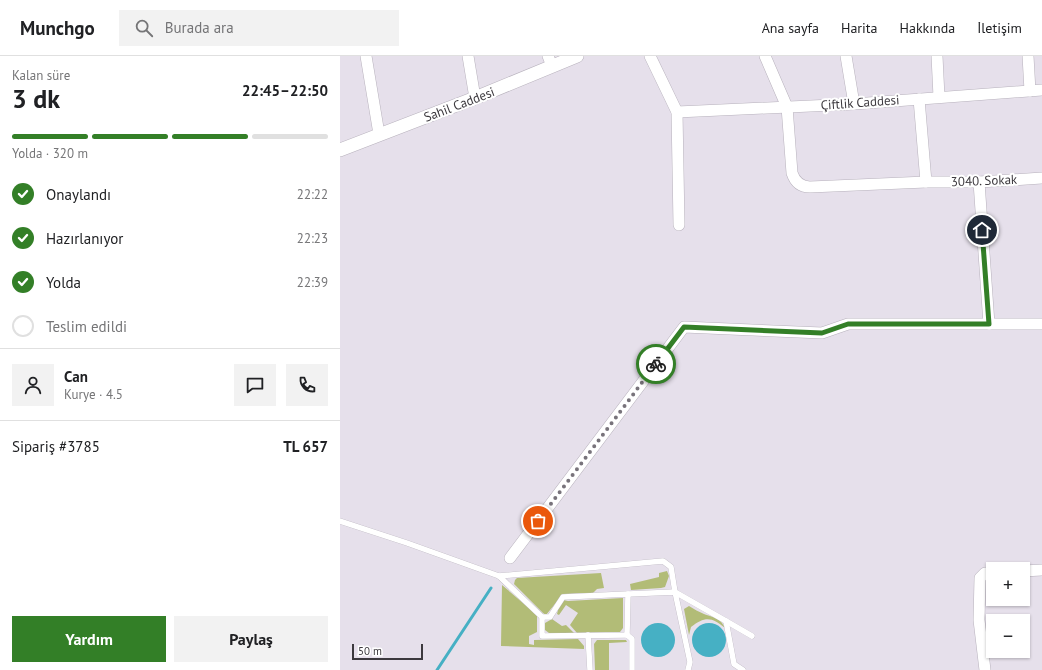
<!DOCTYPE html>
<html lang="tr">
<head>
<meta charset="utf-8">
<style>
  body { margin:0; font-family:"PT Sans",sans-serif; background:#f2f2f2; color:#202124; height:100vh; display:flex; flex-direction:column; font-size:15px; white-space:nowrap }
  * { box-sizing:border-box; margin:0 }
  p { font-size:13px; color:#757577 }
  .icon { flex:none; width:22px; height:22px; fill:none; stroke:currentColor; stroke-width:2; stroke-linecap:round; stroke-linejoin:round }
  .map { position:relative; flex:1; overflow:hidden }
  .panel { display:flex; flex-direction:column; background:#fff; width:340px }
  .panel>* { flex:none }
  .fabs { position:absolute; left:646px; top:506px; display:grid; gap:8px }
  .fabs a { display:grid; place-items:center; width:44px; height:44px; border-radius:0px; background:#fff; box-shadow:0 1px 3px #0004; font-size:20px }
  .scale { position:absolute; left:12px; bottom:10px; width:71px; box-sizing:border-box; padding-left:4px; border:2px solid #3c393e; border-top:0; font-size:11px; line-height:14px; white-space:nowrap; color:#3c393e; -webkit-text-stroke:3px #fff; paint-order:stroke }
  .pin { position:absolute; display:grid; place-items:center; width:34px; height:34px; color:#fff; margin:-17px; border:2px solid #fff; border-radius:50%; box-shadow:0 1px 4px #0007 }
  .courier { position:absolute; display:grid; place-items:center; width:40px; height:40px; margin:-20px; border:3px solid #337f27; border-radius:50%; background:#fff; color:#222; box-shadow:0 1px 5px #0007 }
  .headline em { font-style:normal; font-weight:700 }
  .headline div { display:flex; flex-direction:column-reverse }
  .headline { display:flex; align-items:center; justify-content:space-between; height:68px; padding:0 12px }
  h1 { font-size:26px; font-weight:700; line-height:30px }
  .bar { display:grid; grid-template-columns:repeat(4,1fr); gap:6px 4px; align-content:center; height:48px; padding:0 12px }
  .bar i { height:5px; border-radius:3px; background:#e0e0e0 }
  .bar .on { background:#337f27 }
  .bar p { grid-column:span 4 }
  .line { display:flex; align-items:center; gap:10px; padding:0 12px; border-top:1px solid #e0e0e0 }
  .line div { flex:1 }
  .round { display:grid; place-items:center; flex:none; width:42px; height:42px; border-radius:0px; background:#f2f2f2 }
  ol { padding:0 12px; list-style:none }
  li { display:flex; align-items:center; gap:12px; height:44px }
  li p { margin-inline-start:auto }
  li .icon { padding:4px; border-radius:50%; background:#337f27; color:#fff; stroke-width:4 }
  li:last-child { color:#757577 }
  li i { width:22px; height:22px; border:2px solid #e0e0e0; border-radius:50% }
  .cta { display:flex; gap:8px; margin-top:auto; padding:8px 12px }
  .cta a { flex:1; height:46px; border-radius:0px; background:#337f27; color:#fff; font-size:16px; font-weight:700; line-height:46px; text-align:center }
  .cta a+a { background:#f2f2f2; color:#202124 }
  header { display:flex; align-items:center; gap:24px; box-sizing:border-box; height:56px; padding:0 20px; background:#fff; border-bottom:1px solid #e0e0e0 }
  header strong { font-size:19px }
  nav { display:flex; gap:22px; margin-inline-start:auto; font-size:14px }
  .search { width:280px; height:36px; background:#f2f2f2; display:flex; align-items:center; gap:10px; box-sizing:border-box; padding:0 14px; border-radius:0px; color:#757577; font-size:15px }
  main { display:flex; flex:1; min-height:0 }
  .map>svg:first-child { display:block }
</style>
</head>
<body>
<header>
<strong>Munchgo</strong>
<div class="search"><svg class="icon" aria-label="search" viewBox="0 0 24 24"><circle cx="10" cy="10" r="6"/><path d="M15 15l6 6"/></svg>Burada ara</div>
<nav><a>Ana sayfa</a><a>Harita</a><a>Hakkında</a><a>İletişim</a></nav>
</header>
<main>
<section class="panel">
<div class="headline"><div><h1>3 dk</h1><p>Kalan süre</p></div><em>22:45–22:50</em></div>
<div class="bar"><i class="on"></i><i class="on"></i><i class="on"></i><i></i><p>Yolda · 320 m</p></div>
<ol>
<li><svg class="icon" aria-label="check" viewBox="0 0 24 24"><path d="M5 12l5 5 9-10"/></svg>Onaylandı<p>22:22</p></li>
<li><svg class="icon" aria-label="check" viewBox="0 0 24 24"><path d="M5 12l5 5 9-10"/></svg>Hazırlanıyor<p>22:23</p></li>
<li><svg class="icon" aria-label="check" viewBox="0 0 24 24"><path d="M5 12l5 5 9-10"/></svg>Yolda<p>22:39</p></li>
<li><i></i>Teslim edildi</li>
</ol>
<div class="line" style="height:72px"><a class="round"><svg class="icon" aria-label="person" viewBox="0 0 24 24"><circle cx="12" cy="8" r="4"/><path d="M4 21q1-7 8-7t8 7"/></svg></a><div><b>Can</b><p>Kurye · 4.5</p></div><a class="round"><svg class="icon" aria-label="chat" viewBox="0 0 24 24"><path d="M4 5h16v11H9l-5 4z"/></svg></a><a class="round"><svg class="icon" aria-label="phone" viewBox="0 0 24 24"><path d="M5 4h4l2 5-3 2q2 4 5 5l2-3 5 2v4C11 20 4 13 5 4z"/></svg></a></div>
<div class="line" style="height:52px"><div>Sipariş #3785</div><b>TL 657</b></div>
<div class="cta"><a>Yardım</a><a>Paylaş</a></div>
</section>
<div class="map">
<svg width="702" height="614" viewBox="0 0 702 614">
  <rect width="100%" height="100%" fill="#e6e0eb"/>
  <!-- green -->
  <g fill="#b2bc77">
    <polygon points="327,515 329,520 325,531 321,532 291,534 290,528 319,521 319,517"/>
    <polygon points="261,517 264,532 257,533 253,537 223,538 206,559 203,557 174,528 175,524 177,522"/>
    <polygon points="162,529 197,559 197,576 189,580 189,588 194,589 194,584 238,583 244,590 244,593 161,590"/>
    <polygon points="283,542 283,572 280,576 237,577 230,569 238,557 226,549 219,559 217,558 218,554 216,554 223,544 228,545"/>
    <path d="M349,550C354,553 359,556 364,558C374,562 380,561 385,572C372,561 365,560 351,571L349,579L344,553Z"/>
    <polygon points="212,563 222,570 226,569 234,577 209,577 205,574 205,567"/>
    <polygon points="257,584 286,584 287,586 269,587 269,614 255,614 254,588"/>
  </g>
  <!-- water -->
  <g fill="#46b0c4">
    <circle cx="318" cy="584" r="17"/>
    <circle cx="369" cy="584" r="17"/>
  </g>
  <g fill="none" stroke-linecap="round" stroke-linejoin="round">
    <!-- stream -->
    <polyline stroke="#46b0c4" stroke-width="3" points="97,614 151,532"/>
    <!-- service casing -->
    <g stroke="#b7b1bc" stroke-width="6">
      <g id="service">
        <polyline points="0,465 67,487 159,520 202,561 202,580 287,579 288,538 223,541 210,561 202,561"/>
        <polyline points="159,520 323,505 331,511 335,536 386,565 394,608 403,614"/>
        <polyline points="288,538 335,536 350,606 348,614"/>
        <polyline points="386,565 412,580"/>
        <polyline points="248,579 250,614"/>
        <polyline points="287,579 292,583 292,614"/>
      </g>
    </g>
    <!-- minor casing -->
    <g stroke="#b7b1bc" stroke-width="12">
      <g id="minor">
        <polyline points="26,0 39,78"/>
        <polyline points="128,0 135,42"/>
        <polyline points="208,0 212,10"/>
        <polyline points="310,0 337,56 339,169"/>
        <path d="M425,0L447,51L452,117C455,126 461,131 470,131L586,126H639L702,122"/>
        <polyline points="506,0 514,48"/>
        <polyline points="597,0 599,41"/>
        <polyline points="688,0 690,35"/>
        <polyline points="579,43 586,126"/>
        <polyline points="337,56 514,48 702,34"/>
        <polyline points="639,126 649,268 702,268"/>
        <polyline points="170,502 344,271 482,277 508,268 649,268"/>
        <polyline points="683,515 702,514"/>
        <polyline points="645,614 639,564 640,522 645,517 653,517"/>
      </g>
    </g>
    <!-- tertiary casing -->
    <g stroke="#b7b1bc" stroke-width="14">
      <polyline id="tertiary" points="0,94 135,42 237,0"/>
    </g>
    <!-- service -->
    <use href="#service" stroke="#fff" stroke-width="5.5"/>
    <!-- minor -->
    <use href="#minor" stroke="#fff" stroke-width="11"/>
    <!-- tertiary -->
    <use href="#tertiary" stroke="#fff" stroke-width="13"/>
  </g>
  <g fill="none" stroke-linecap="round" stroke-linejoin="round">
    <!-- done -->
    <polyline stroke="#78737b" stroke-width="4" stroke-dasharray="0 7.2" points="198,465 316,308"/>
    <!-- route -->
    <polyline stroke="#337f27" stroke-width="5" points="316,308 344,271 482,277 508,268 649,268 642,174"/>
  </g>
  <g text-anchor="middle" stroke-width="4" stroke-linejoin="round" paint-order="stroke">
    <!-- street labels -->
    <g font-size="13" fill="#3c393e" stroke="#fff">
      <text transform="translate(520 46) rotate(-4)" y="5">Çiftlik Caddesi</text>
      <text transform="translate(119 48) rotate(-21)" y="5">Sahil Caddesi</text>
      <text transform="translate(644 124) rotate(-2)" y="5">3040. Sokak</text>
    </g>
  </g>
</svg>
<div class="fabs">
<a>+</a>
<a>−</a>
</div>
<div class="scale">50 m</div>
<div class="pin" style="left:198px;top:465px;background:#ea580c"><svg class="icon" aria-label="bag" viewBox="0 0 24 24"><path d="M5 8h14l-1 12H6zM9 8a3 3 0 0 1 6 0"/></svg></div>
<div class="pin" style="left:642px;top:174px;background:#1f2937"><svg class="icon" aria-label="home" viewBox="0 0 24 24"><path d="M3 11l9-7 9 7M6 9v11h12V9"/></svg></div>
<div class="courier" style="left:316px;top:308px"><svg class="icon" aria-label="bike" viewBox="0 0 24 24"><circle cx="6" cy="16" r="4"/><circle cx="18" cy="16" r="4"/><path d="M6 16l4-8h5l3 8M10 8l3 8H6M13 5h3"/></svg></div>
</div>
</main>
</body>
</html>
